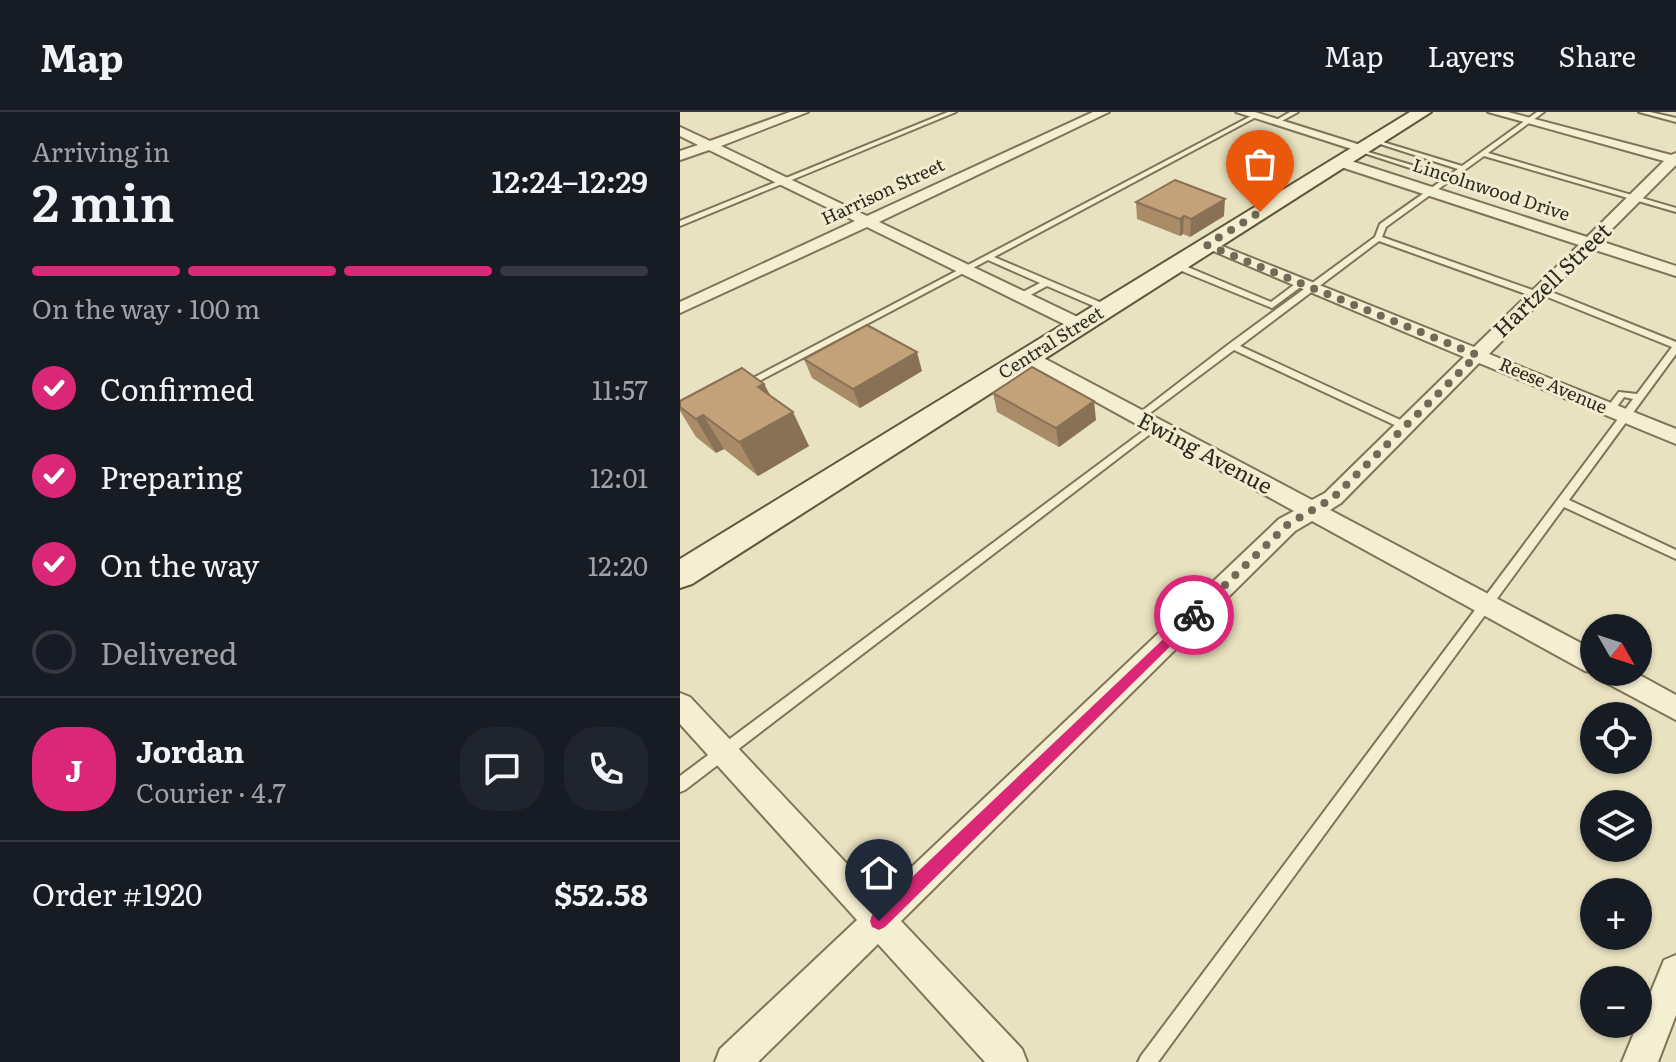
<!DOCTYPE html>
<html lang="en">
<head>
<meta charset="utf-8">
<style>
  body { margin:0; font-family:Literata,serif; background:#20242c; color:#f1f3f6; height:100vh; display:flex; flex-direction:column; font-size:30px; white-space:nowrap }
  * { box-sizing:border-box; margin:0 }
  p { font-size:26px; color:#9ea1a6 }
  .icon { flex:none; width:44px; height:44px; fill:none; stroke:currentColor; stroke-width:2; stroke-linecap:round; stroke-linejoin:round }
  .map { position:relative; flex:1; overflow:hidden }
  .sheet { display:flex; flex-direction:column; background:#171b24; width:680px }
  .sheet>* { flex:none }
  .needle { width:52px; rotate:129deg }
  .fabs { position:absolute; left:900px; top:502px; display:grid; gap:16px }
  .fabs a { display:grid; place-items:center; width:72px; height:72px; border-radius:50%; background:#171b24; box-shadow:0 2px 6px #0004; font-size:40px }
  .pin { position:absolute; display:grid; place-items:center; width:68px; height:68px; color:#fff; margin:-82px -34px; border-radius:50% 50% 50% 0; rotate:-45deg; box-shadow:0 0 8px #0007 }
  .pin .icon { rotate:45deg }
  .courier { position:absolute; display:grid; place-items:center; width:80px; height:80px; margin:-40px; border:6px solid #db2777; border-radius:50%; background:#fff; color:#222; box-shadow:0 2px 10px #0007 }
  .overview em { font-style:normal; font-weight:600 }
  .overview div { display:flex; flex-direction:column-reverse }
  .overview { display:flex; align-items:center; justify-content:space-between; height:136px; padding:0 32px }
  h1 { font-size:52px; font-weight:600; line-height:60px }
  .bar { display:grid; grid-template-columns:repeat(4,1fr); gap:12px 8px; align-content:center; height:96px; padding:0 32px }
  .bar i { height:10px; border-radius:6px; background:#363941 }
  .bar .selected { background:#db2777 }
  .bar p { grid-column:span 4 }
  .line { display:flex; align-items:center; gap:20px; padding:0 32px; border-top:2px solid #363941 }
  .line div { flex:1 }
  .round { display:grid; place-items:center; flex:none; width:84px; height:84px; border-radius:32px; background:#20242c }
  ol { padding:0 32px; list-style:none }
  li { display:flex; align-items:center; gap:24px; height:88px }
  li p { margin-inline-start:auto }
  li .icon { padding:8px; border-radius:50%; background:#db2777; color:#fff; stroke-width:4 }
  li:last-child { color:#9ea1a6 }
  li i { width:44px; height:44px; border:4px solid #363941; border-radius:50% }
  header { display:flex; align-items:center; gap:48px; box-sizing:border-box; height:112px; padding:0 40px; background:#171b24; border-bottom:2px solid #363941 }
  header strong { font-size:38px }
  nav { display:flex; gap:44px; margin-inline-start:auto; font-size:28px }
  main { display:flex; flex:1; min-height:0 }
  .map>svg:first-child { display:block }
</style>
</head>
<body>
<header>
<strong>Map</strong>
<nav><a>Map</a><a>Layers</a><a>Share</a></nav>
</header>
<main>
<section class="sheet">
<div class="overview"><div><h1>2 min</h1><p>Arriving in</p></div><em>12:24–12:29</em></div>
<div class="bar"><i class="selected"></i><i class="selected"></i><i class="selected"></i><i></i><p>On the way · 100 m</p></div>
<ol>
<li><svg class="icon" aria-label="check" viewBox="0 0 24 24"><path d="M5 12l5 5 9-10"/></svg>Confirmed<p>11:57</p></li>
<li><svg class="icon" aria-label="check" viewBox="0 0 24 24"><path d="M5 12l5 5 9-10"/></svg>Preparing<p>12:01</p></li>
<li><svg class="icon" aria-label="check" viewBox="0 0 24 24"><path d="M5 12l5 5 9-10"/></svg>On the way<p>12:20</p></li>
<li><i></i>Delivered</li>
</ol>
<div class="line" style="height:144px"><b class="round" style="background:#db2777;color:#fff">J</b><div><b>Jordan</b><p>Courier · 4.7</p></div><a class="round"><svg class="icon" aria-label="chat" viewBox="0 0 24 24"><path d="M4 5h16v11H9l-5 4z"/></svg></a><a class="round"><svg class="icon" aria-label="phone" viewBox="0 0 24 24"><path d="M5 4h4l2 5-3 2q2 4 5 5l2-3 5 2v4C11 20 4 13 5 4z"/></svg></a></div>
<div class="line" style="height:104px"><div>Order #1920</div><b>$52.58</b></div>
</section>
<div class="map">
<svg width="996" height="950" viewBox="0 0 996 950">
  <rect width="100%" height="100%" fill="#e9e2c0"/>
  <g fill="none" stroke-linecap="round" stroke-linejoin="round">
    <!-- service casing -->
    <g stroke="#80735a" stroke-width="4">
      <g id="service">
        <polygon points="268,0 276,0 0,114 0,109"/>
        <polygon points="610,0 618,0 598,11 593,10"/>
        <polygon points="857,0 864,0 808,41 996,96 996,100 804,44 706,115 702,125 858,180 858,177 864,177 996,230 996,242 889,388 996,438 996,447 884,395 478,950 458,950 461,944 953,287 944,285 933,300 927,300 925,298 939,280 957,282 992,235 860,182 860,185 854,185 699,129 560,234 729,312 729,316 721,316 554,238 462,307 459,308 454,305 549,232 695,125 700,112 764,67 678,39 678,37 768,64 778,57 691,29 696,28 782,54"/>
        <polygon points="959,0 970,0 996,6 996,10"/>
        <polygon points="573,3 578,4 314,145 429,194 429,198 423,198 367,174 343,187 337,187 337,183 360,171 308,148 66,276 60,276 58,274"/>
        <polygon points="492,151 498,151 591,190 619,169 626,171 592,196 492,155"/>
        <polygon points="474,311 478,312 478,316 5,678 0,680 0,664"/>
      </g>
    </g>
    <!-- minor casing -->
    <g stroke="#80735a" stroke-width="4">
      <g id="minor">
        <polygon points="110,0 128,0 41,34 187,104 413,0 429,0 199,110 406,209 409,213 406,217 394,217 187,115 0,201 0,190 175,109 29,38 0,48 0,39 18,33 0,24 0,15 30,29"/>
        <polygon points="556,0 575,0 690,36 678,39"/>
        <polygon points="808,0 828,0 991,43 996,41 996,53 920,129 996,154 996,164 912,137 809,242 996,317 996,332 799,251 661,391 650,398 914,538 914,560 954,560 996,583 996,608 921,568 917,561 905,559 632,409 615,419 221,809 342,937 347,950 305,950 198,832 78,950 35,950 40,937 177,808 0,612 0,581 10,585 199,786 599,407 614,399 342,249 339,245 342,241 354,241 632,388 645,381 784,245 519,133 522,130 532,130 794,235 899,133 655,53 655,47 665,47 907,125 984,49"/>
        <polygon points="996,843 996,903 978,950 942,950 984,848"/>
      </g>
    </g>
    <!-- secondary casing -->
    <g stroke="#62543d" stroke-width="4">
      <polygon id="secondary" points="730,0 751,0 12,472 0,476 0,447"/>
    </g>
    <!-- service -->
    <use href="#service" fill="#f5efd2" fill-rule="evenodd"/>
    <!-- minor -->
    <use href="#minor" fill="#f5efd2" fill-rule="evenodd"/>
    <!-- secondary -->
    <use href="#secondary" fill="#f5efd2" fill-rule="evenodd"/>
  </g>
  <!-- wall -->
  <g fill="#a98b68">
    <polygon points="456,90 544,104 510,125 503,122 500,124 457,107"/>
    <polygon points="124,247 242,259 180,296 132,266"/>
    <polygon points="84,272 91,284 129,334 78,364 44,337 36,341 16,325 0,299 0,289"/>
    <polygon points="313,281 416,308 379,335 317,300"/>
  </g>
  <!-- shaded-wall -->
  <g fill="#897155">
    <polygon points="545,87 544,104 510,125 511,107"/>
    <polygon points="504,104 503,122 500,124 500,107"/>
    <polygon points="237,240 242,259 180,296 173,277"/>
    <polygon points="84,272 101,306 78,275"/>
    <polygon points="414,289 416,308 379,335 376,316"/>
    <polygon points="113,300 129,334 78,364 59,330"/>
    <polygon points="23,303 44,337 36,341 16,307"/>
  </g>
  <!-- building -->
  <g fill="#c4a279" stroke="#897155" stroke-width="2">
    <polygon points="495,68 545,87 511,107 504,104 500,107 456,90"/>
    <polygon points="187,213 237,240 173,277 124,247"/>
    <polygon points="352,255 414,289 376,316 313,281"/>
    <polygon points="62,256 84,272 78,275 113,300 59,330 23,303 16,307 0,295 0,289"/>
  </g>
  <!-- route -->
  <polygon fill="#db2777" points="514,498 518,499 518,507 205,815 199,818 192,815 190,809 192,803"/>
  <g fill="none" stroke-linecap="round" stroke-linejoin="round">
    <!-- done -->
    <polyline stroke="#716a56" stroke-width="8" stroke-dasharray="0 14.4" points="514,503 607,413 653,386 797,243 527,133 580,100"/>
  </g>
  <g text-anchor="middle" stroke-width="6" stroke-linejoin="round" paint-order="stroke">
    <!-- far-street labels -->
    <g font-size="18" fill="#31291d" stroke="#f1eccf">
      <text transform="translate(811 78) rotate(18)" y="6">Lincolnwood Drive</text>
      <text transform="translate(203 80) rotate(-25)" y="6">Harrison Street</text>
      <text transform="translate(371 231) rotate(-32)" y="6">Central Street</text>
      <text transform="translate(873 274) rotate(23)" y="6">Reese Avenue</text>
    </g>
    <!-- street labels -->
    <g font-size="22" fill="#31291d" stroke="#f1eccf">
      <text transform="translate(872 168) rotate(-44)" y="8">Hartzell Street</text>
      <text transform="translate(525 341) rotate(28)" y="8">Ewing Avenue</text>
    </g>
  </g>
</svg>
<div class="fabs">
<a><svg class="needle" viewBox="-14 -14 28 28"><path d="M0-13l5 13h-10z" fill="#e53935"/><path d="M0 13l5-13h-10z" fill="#9ea1a6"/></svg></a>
<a><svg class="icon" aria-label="locate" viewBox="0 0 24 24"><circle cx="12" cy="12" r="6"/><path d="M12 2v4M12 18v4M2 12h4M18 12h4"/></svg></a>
<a><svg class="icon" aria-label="layers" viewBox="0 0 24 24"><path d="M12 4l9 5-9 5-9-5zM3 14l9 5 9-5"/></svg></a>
<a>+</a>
<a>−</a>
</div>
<div class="pin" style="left:580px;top:100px;background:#ea580c"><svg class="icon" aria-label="bag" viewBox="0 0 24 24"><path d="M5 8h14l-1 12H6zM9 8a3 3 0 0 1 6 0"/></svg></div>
<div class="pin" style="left:199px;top:809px;background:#1f2937"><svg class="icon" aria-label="home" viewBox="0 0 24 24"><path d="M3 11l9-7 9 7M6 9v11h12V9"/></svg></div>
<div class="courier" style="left:514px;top:503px"><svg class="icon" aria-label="bike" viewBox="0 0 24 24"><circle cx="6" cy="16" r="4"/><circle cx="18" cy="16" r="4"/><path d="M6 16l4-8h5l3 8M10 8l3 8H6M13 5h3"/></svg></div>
</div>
</main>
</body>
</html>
